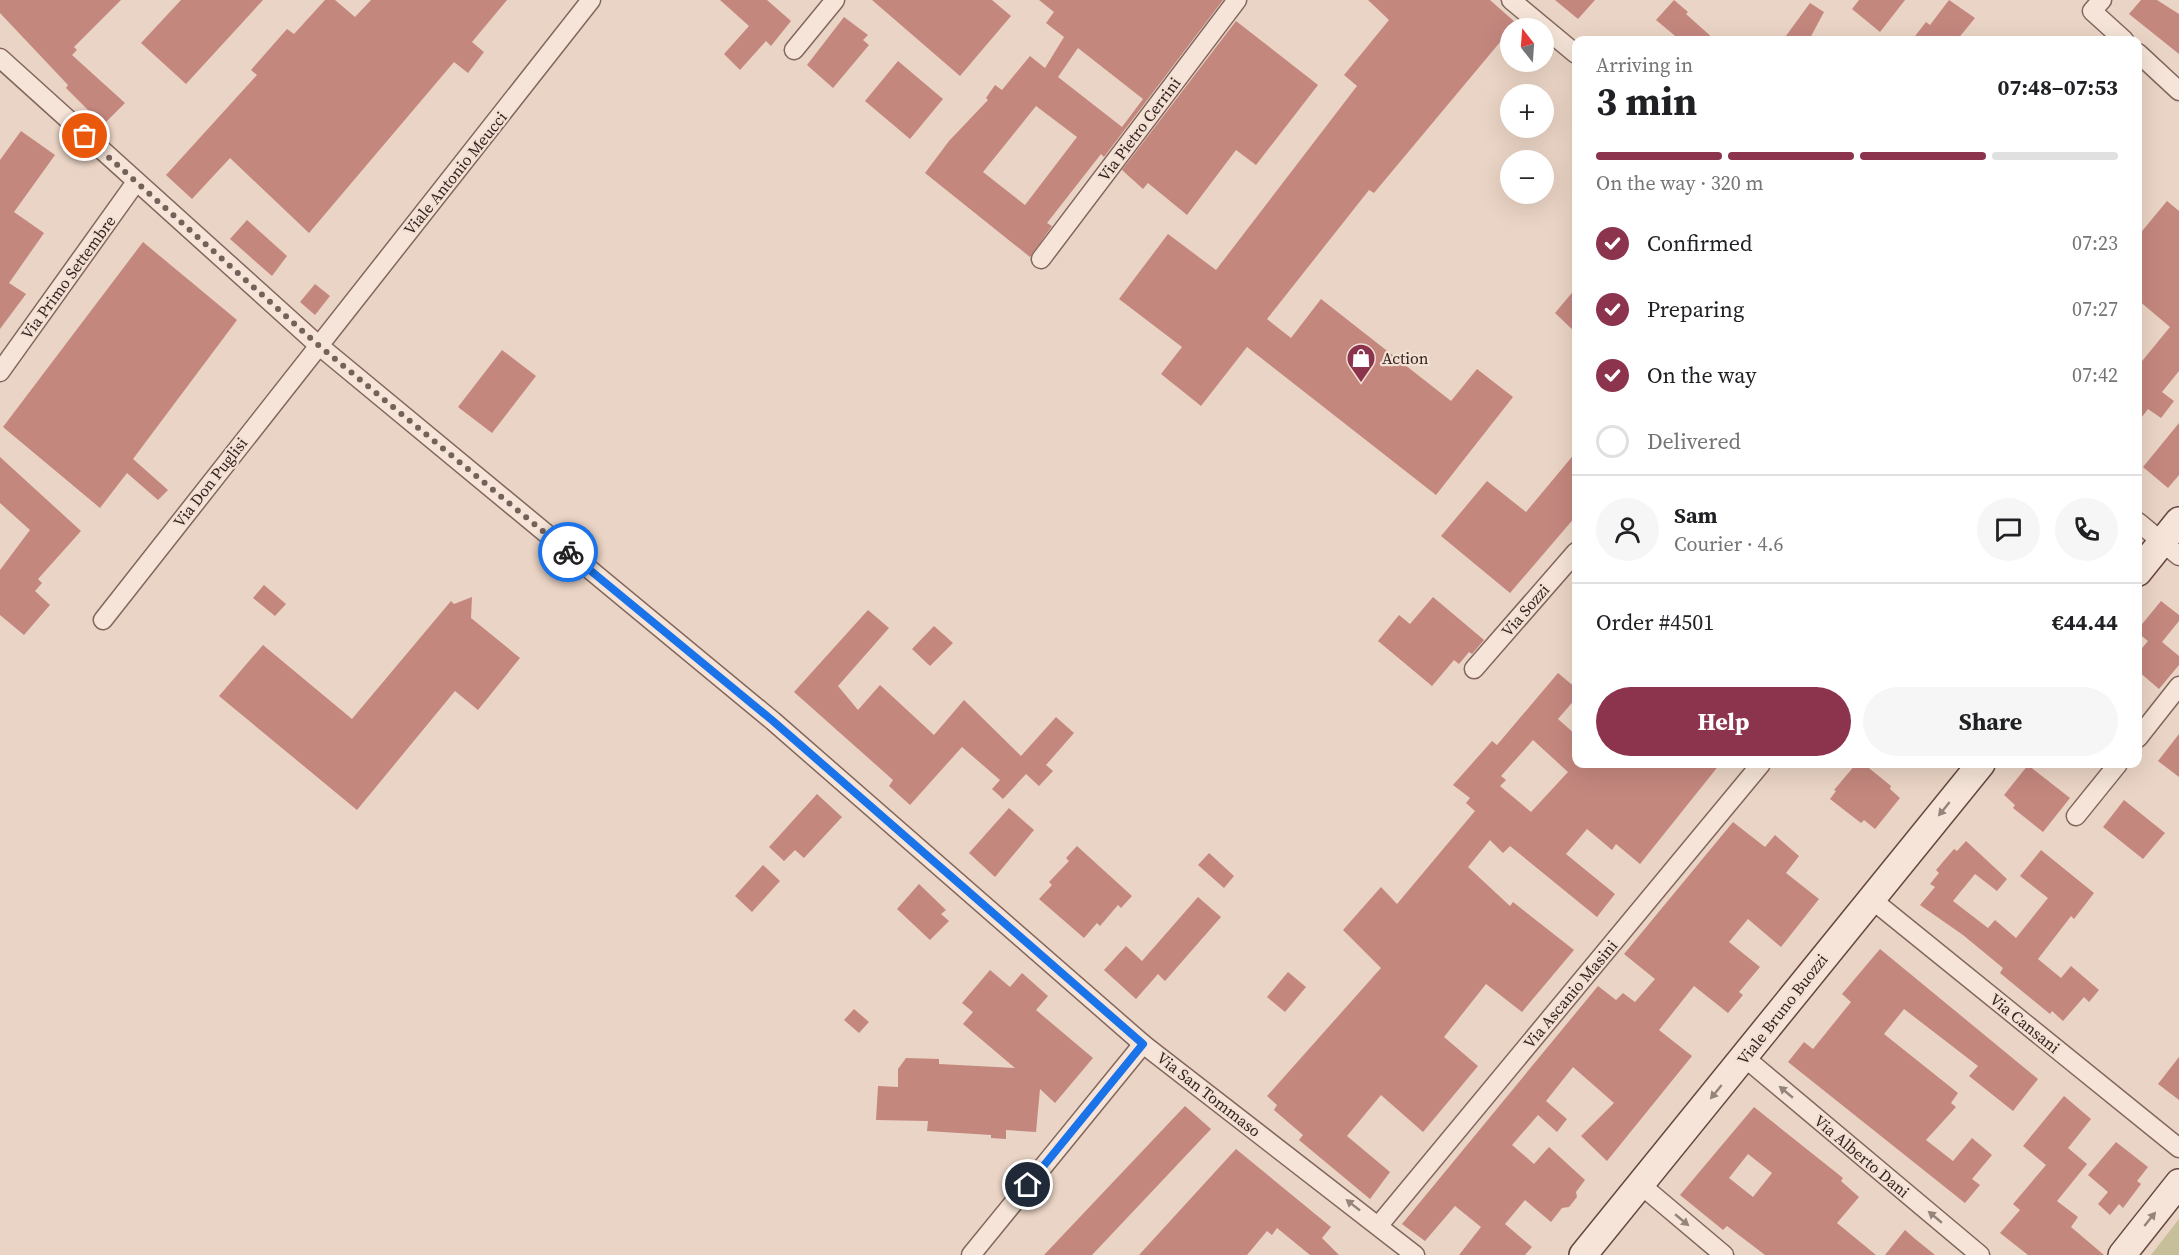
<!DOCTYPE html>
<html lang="en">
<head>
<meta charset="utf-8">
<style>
  body { margin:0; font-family:"Source Serif 4",serif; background:#f6f6f6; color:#202124; height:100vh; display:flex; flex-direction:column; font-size:22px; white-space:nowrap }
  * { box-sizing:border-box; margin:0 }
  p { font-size:20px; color:#757577 }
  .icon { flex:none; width:33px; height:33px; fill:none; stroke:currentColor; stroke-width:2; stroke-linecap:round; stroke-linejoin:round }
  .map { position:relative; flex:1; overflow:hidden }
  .drawer { position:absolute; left:1572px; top:36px; width:570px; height:732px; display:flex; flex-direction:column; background:#fff; border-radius:12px; box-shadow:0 6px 24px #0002 }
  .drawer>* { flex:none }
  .needle { width:39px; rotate:343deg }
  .fabs { position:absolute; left:1500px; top:18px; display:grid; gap:12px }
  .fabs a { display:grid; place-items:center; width:54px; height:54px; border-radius:50%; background:#fff; box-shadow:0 6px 24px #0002; font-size:30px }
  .pin { position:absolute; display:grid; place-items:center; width:51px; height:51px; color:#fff; margin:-26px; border:3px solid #fff; border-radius:50%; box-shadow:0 2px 6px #0007 }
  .courier { position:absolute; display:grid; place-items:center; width:60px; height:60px; margin:-30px; border:4px solid #1a73e8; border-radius:50%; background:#fff; color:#222; box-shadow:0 2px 8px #0007 }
  .summary em { font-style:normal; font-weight:700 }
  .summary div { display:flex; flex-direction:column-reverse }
  .summary { display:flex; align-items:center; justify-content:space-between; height:102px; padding:0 24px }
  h1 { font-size:39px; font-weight:700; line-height:45px }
  .bar { display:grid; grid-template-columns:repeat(4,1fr); gap:9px 6px; align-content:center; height:72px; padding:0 24px }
  .bar i { height:8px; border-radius:4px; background:#e0e0e0 }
  .bar .selected { background:#8c334e }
  .bar p { grid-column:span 4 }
  .line { display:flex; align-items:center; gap:15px; padding:0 24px; border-top:2px solid #e0e0e0 }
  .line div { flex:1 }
  .round { display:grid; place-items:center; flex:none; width:63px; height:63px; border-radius:32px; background:#f6f6f6 }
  ol { padding:0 24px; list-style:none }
  li { display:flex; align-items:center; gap:18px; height:66px }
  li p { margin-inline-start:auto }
  li .icon { padding:6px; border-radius:50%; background:#8c334e; color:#fff; stroke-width:4 }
  li:last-child { color:#757577 }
  li i { width:33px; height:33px; border:3px solid #e0e0e0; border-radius:50% }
  .button { display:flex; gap:12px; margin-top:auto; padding:12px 24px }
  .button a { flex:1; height:69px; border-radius:36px; background:#8c334e; color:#fff; font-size:24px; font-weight:700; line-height:69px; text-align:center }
  .button a+a { background:#f6f6f6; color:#202124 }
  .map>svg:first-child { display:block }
</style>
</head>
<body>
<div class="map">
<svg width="2179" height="1255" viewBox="0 0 2179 1255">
  <rect width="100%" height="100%" fill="#ead4c5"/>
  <!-- green -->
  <polygon fill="#c7bf9a" points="2179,1219 2179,1255 2151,1255"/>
  <!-- building -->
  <g fill="#c4877e" fill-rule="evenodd">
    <polygon points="0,0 121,0 74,47 77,50 72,55 125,103 103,125 66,88 68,85 0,13"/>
    <polygon points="181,0 263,0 186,84 141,43"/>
    <polygon points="325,0 335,0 355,17 371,0 507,0 472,42 484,52 468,73 454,62 309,233 230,158 192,199 166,175 257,75 251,70 287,29 294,34"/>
    <polygon points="720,0 767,0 791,21 771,46 766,41 740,70 724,54 749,26"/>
    <polygon points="872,0 992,0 1011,16 960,76"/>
    <path d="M1039,0H1223L1104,157L1101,154L1047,223L1052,226L1030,257L925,173L949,141L988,100L986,98L995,85L1002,90L1030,56L1045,68L1064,37L1046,23L1054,12ZM1078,48L1143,99L1122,127L1058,77ZM1036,106L1077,137L1025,205L983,172Z"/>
    <polygon points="1368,0 1490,0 1516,23 1374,193 1369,190 1267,319 1291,338 1321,299 1451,401 1477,369 1513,397 1436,495 1247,347 1201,406 1161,374 1182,347 1119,299 1168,234 1216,270 1357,86 1344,75 1389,20"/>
    <polygon points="1555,0 1595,0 1578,19"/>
    <polygon points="1674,0 1688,12 1686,14 1715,40 1680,40 1656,20"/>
    <polygon points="1859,0 1905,0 1880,32 1852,9"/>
    <polygon points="1949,0 1975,18 1957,40 1912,40 1926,22 1930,25"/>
    <polygon points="2141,0 2157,0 2179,14 2179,54 2129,14"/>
    <polygon points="1810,3 1824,12 1809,40 1783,40"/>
    <polygon points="844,17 868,35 863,40 869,45 833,88 807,65"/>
    <polygon points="1236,21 1318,85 1256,165 1236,150 1187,215 1148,183 1143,189 1122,170"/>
    <polygon points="898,61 943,99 910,139 865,101"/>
    <polygon points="21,131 55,155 14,212 44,233 9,283 26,294 0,329 0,160"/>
    <polygon points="2167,201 2179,211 2179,371 2162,392 2174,401 2161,418 2148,409 2138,422 2138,366 2170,327 2138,300 2138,236"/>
    <polygon points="247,220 287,256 272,276 230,239"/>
    <polygon points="143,242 237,320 133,459 168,490 158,500 127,473 100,508 3,427"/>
    <polygon points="315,284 330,296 315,315 300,302"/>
    <polygon points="1576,288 1576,333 1555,313"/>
    <polygon points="502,350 536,376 492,433 458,407"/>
    <polygon points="2179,423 2179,475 2168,488 2143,467"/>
    <polygon points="1576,452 1576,516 1510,593 1441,536 1487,481 1526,512"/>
    <polygon points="0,457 81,531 38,579 42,583 35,591 50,605 24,635 0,615 0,570 30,530 0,503"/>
    <polygon points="264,585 286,604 275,616 253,598"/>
    <polygon points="472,597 471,618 520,658 478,710 455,691 357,810 219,696 263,645 352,719 451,601 454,604"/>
    <polygon points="1433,597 1484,640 1472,654 1469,652 1459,664 1454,660 1432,686 1378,641 1399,615 1410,624"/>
    <polygon points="2161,601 2179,615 2179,621 2162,642 2179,656 2179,665 2159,689 2138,671 2138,653 2148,641 2138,633 2138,629"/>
    <polygon points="868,610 889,628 838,686 858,710 880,685 934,735 964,700 1021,756 1056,717 1074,733 1046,765 1053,771 1039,786 1026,774 1003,799 992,789 1000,780 962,747 910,805 889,786 893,780 794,692"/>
    <polygon points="934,626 953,643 930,666 912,649"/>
    <path d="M1558,673L1576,688V698L1558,719L1576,735V764H1720L1640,864L1616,844L1612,850L1587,829L1566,854L1615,894L1597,917L1510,846L1503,853L1490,840L1468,867L1510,906L1513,902L1574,950L1522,1012L1486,984L1444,1037L1478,1066L1423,1132L1381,1095L1347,1136L1390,1172L1370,1199L1299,1140L1303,1135L1274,1110L1277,1105L1267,1096L1381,968L1343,930L1381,887L1397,904L1475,811L1466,803L1470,798L1453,785L1492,741L1497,745ZM1533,740L1568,772L1531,812L1500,786L1506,780L1501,776Z"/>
    <polygon points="2179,734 2179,777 2158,761"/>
    <polygon points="1856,764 1864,764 1891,786 1890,789 1900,798 1875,829 1864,820 1861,823 1830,799 1836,791 1834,790"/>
    <polygon points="2028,765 2070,798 2043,832 2013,808 2015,805 2004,795"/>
    <polygon points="817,794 842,817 804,858 795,850 784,861 769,847"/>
    <polygon points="2124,800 2165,833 2143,859 2103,827"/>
    <polygon points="1009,808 1034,830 995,877 969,853"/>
    <polygon points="1733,822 1765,847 1775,835 1799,856 1786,873 1819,899 1781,947 1748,919 1729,942 1760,967 1739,992 1743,995 1728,1013 1694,986 1659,1030 1692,1056 1607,1161 1581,1136 1614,1103 1573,1067 1546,1101 1567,1119 1557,1132 1538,1115 1512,1145 1534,1164 1549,1147 1585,1180 1576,1192 1577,1197 1569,1207 1562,1208 1551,1222 1525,1200 1505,1224 1532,1247 1525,1255 1459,1255 1481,1227 1455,1206 1425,1241 1402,1224 1598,986 1616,1000 1623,993 1635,1002 1655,979 1624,954"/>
    <polygon points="1966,841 2007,879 1997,891 1975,874 1953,901 1988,928 1995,920 2016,938 2048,898 2020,876 2041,850 2094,893 2074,919 2071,916 2038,959 2061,978 2071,966 2099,990 2089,1002 2084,997 2063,1021 2052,1011 2050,1014 2000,973 2003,968 1963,935 1920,905 1935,887 1930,884 1939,873 1936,870 1954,849 1957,851"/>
    <polygon points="1077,846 1132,896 1121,908 1118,905 1100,926 1097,923 1084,938 1039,899 1052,885 1049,882 1069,861 1066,858"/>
    <polygon points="1209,853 1234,876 1224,888 1198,865"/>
    <polygon points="763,865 780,881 752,912 735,896"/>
    <polygon points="919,884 946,910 941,914 949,921 930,940 897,909"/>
    <polygon points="1198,897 1221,917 1165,981 1158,974 1136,999 1104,970 1126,946 1142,961"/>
    <polygon points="1880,949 2038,1079 2013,1111 1969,1076 1978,1066 1904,1009 1884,1034 1958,1093 1951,1103 1956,1107 1926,1140 1953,1161 1972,1138 1992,1155 1972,1179 1980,1185 1965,1203 1788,1062 1804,1042 1813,1049 1851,1002 1842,994"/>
    <polygon points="990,970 1010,987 1022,973 1048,996 1036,1010 1093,1058 1055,1103 1040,1089 1036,1132 1006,1130 1006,1139 991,1138 991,1135 927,1131 928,1121 876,1120 878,1086 898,1087 898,1069 906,1058 939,1059 939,1064 1015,1068 963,1024 973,1012 962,1003"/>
    <polygon points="1288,972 1306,987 1285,1012 1267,997"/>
    <polygon points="854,1009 869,1022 859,1033 844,1020"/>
    <polygon points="2179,1057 2179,1100 2158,1084"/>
    <polygon points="2064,1096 2091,1119 2068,1148 2087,1164 2057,1201 2078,1217 2071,1227 2104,1255 2028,1255 2000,1233 2020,1210 2013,1204 2046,1165 2023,1146"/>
    <polygon points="1185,1106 1211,1129 1092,1255 1044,1255"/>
    <path d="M1754,1107L1843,1178L1841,1181L1859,1197L1837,1223L1876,1255H1765L1727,1226L1723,1230L1680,1195ZM1748,1154L1772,1173L1753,1197L1729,1178Z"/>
    <polygon points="2116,1142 2148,1167 2137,1181 2141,1184 2123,1208 2119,1204 2110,1215 2098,1204 2108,1192 2088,1175"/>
    <polygon points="1236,1149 1331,1227 1322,1238 1339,1255 1310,1255 1277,1228 1272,1235 1267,1231 1247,1255 1139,1255"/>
    <polygon points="1905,1230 1914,1238 1935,1255 1885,1255"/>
  </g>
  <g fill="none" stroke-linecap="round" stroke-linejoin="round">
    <!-- minor casing -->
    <g stroke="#83665d" stroke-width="21">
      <g id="minor">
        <polyline points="1511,0 1576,54"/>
        <polyline points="2102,0 2092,11 2124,40"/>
        <polyline points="794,50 835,0"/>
        <polyline points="2138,53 2179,91"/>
        <polyline points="0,58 317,344 773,721 1143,1044 1415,1255"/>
        <polyline points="1041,259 1237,0"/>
        <polyline points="0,372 136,182"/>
        <polyline points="2138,522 2179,556"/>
        <polyline points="103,620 591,0"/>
        <polyline points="1474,669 1576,552"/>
        <polyline points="2138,738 2179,686"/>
        <polyline points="2076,816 2118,764"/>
        <polyline points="1870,898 2179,1148"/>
        <polyline points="1744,1057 1980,1255"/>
        <polyline points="1641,1185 1724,1255"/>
        <polyline points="1379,1225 1761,764"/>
        <polyline points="971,1255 1143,1044"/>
      </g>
    </g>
    <!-- secondary casing -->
    <g stroke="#654740" stroke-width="30">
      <g id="secondary">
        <polyline points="2138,572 2179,521"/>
        <polyline points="1583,1255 1981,764"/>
        <polyline points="2122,1255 2179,1183"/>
      </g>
    </g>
    <!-- minor -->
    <use href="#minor" stroke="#f5e4d7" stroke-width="18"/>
    <!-- secondary -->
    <use href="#secondary" stroke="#f5e4d7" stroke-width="27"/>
  </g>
  <!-- one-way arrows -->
  <defs><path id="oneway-solid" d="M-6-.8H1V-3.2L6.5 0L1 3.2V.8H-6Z" transform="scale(1.5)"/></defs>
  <g fill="#95847b">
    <use href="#oneway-solid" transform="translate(1944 809) rotate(129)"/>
    <use href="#oneway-solid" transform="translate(1716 1092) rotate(129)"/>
    <use href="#oneway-solid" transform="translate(1786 1092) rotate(-140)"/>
    <use href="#oneway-solid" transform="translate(1353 1205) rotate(-142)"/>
    <use href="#oneway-solid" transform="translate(1935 1217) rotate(-140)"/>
    <use href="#oneway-solid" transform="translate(2150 1219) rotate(-51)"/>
    <use href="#oneway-solid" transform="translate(1682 1220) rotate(40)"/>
  </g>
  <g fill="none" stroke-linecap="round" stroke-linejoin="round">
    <!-- done -->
    <polyline stroke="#746159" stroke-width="6" stroke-dasharray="0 10.8" points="85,136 317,344 568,552"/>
    <!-- route -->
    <polyline stroke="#1a73e8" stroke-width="8" points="568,552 773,721 1143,1044 1028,1185"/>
  </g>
  <!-- icons -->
  <defs>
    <g id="shop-pin" transform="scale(1.5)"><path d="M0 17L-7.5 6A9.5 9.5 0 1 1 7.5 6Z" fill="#8c334e" stroke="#f2e0d4"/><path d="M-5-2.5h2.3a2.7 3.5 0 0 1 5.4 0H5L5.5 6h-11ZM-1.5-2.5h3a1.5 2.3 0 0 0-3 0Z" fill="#fff"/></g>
  </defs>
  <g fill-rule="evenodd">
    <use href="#shop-pin" x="1361" y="358"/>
  </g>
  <g text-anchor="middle" stroke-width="4.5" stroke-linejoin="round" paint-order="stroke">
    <!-- street labels -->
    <g font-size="16" fill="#35231f" stroke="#f2e0d4">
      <text transform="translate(1139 129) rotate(-53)" y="6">Via Pietro Cerrini</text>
      <text transform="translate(455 173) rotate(-51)" y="6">Viale Antonio Meucci</text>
      <text transform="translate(68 277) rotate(-54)" y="6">Via Primo Settembre</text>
      <text transform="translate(210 482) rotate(-52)" y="6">Via Don Puglisi</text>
      <text transform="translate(1525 610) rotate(-49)" y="6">Via Sozzi</text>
      <text transform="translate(1570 994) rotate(-50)" y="6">Via Ascanio Masini</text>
      <text transform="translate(1782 1009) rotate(-52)" y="6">Viale Bruno Buozzi</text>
      <text transform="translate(2025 1023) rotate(39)" y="6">Via Cansani</text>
      <text transform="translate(1209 1094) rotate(38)" y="6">Via San Tommaso</text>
      <text transform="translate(1862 1156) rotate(40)" y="6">Via Alberto Dani</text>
    </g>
    <!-- poi labels -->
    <g font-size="16" fill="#35231f" stroke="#f2e0d4" text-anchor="start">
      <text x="1382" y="364">Action</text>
    </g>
  </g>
</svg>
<div class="fabs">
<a><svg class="needle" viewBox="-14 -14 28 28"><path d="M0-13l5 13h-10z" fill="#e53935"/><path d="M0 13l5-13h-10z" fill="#757577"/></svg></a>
<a>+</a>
<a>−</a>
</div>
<div class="pin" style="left:85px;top:136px;background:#ea580c"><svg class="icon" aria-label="bag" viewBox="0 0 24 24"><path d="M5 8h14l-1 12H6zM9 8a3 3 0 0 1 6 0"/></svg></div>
<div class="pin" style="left:1028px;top:1185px;background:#1f2937"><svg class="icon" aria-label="home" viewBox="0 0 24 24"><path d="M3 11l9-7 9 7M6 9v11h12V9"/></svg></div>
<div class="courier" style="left:568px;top:552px"><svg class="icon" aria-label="bike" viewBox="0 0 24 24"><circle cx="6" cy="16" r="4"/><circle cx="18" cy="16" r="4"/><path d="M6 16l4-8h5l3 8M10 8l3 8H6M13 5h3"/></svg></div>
<section class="drawer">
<div class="summary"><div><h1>3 min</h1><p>Arriving in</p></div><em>07:48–07:53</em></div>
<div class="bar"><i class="selected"></i><i class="selected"></i><i class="selected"></i><i></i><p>On the way · 320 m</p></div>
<ol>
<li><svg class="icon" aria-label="check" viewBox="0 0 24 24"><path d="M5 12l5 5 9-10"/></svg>Confirmed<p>07:23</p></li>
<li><svg class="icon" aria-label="check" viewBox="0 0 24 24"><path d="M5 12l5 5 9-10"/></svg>Preparing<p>07:27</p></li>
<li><svg class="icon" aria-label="check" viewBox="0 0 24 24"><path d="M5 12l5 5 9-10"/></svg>On the way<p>07:42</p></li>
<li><i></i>Delivered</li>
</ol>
<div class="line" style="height:108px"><a class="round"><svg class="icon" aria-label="person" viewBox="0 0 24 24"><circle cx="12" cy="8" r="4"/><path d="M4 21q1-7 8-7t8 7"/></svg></a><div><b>Sam</b><p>Courier · 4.6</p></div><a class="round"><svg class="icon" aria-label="chat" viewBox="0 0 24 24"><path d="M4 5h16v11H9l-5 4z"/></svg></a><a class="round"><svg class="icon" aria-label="phone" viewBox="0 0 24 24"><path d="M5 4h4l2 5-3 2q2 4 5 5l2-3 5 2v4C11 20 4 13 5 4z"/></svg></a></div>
<div class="line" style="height:78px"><div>Order #4501</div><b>€44.44</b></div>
<div class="button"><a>Help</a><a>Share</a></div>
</section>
</div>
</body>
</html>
